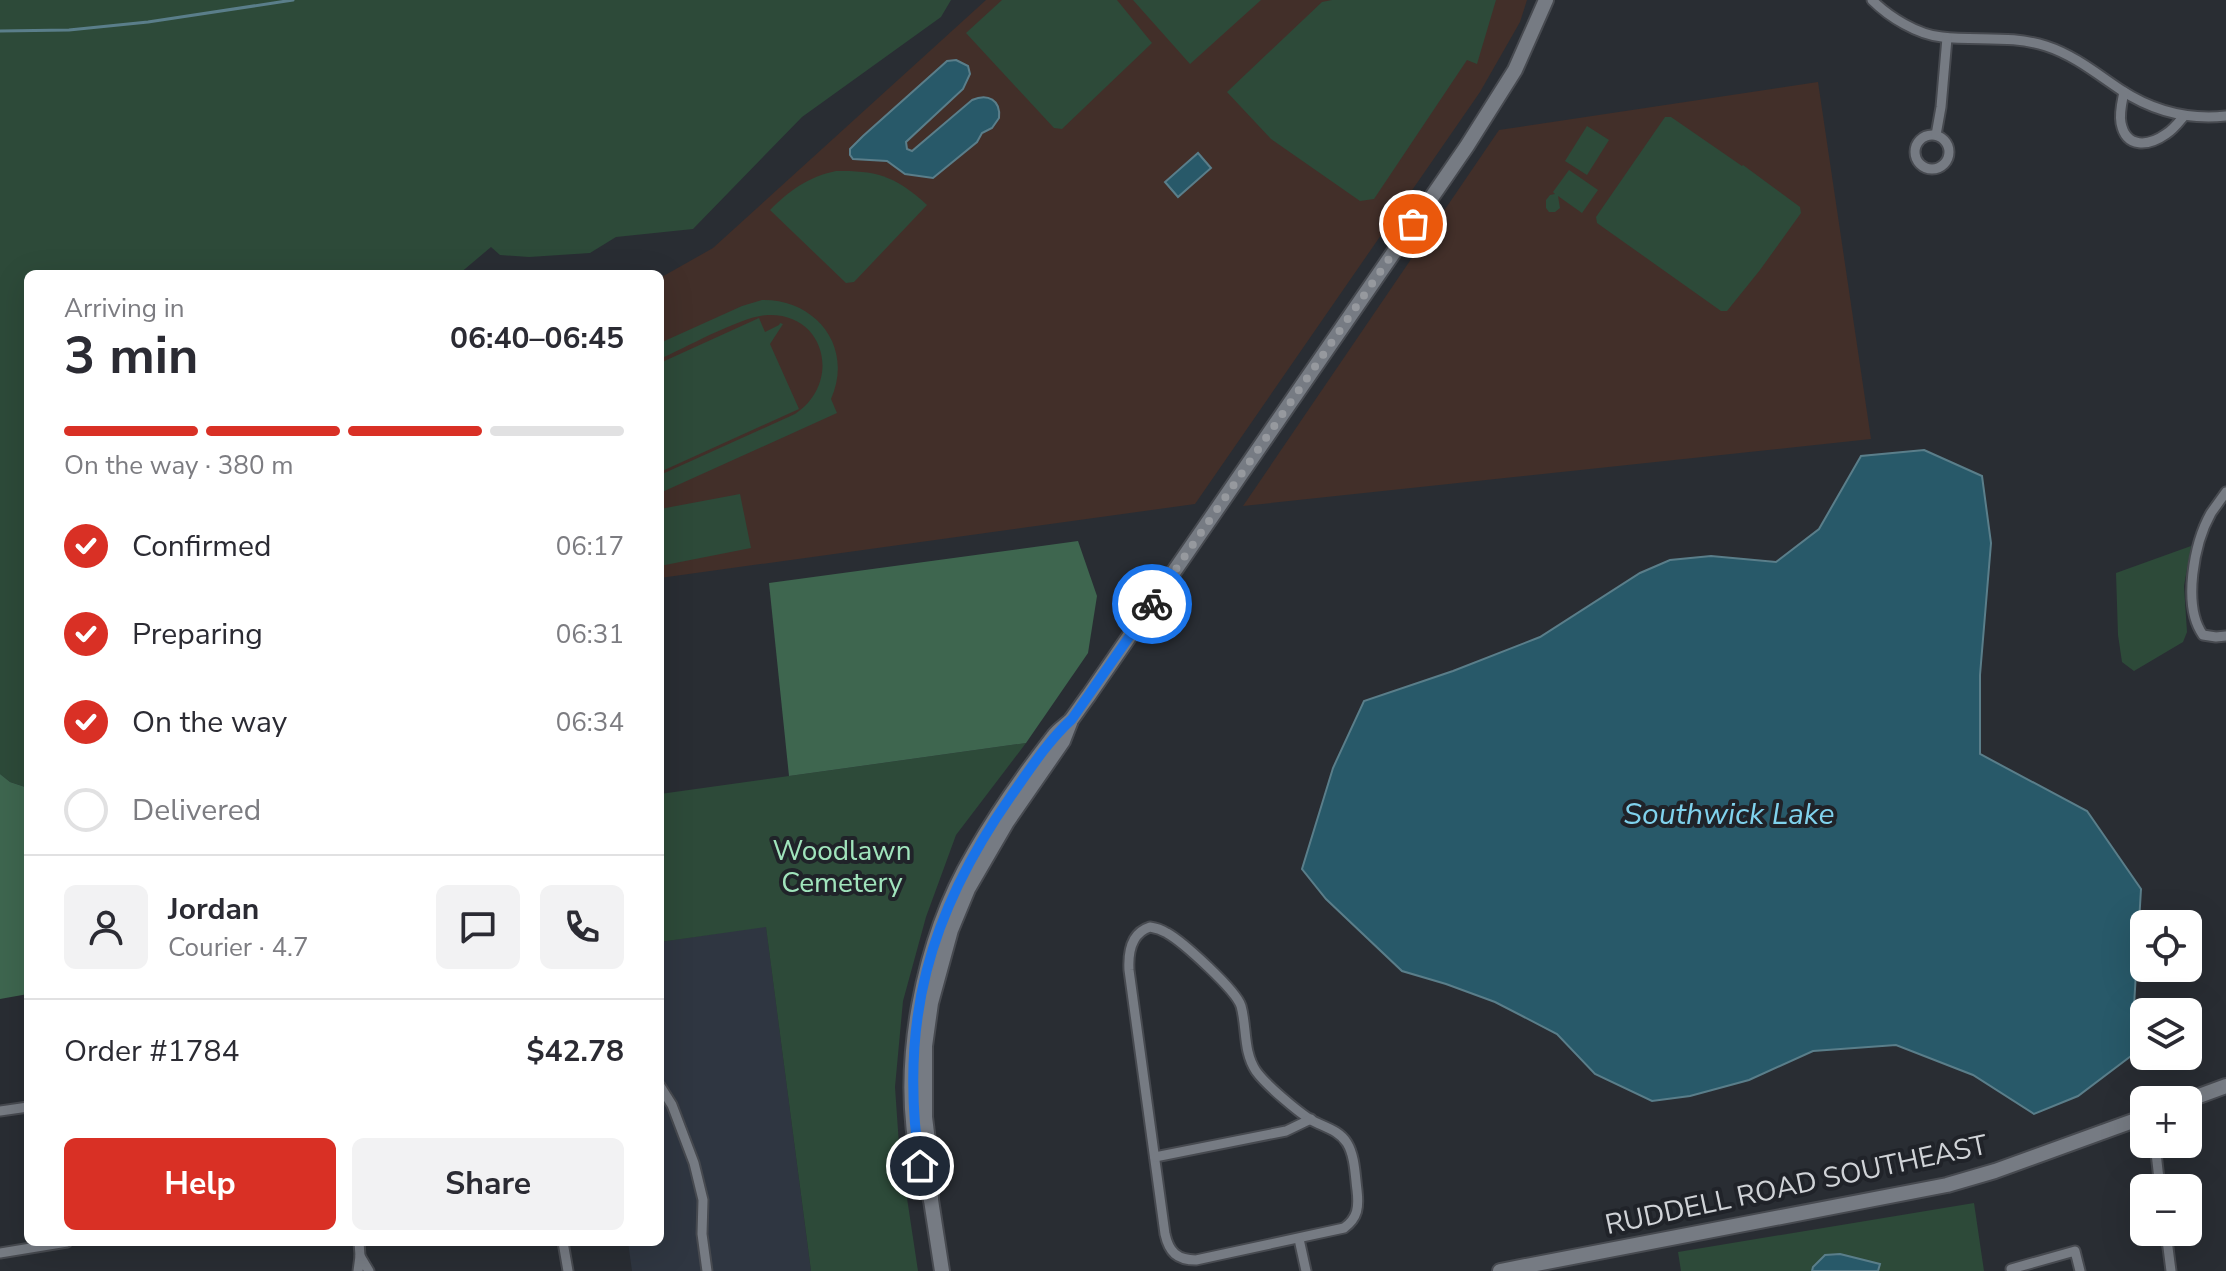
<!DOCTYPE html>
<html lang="en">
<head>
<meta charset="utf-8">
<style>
  body { margin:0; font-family:"Nunito Sans",sans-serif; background:#f2f2f3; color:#2b2b33; height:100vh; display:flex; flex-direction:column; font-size:30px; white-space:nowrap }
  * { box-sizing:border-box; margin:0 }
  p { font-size:26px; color:#7c7c81 }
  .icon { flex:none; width:44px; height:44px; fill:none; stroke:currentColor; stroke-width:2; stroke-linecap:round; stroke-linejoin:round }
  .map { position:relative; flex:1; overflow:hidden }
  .panel { position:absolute; left:24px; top:270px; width:640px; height:976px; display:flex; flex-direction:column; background:#fff; border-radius:12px; box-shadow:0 8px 32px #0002 }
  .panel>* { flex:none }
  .fabs { position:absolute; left:2130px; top:910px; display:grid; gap:16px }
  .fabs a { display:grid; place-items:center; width:72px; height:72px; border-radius:12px; background:#fff; box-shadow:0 8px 32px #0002; font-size:40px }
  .pin { position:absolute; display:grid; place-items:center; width:68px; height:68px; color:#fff; margin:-34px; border:4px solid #fff; border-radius:50%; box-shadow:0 2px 8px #0007 }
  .courier { position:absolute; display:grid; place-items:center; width:80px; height:80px; margin:-40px; border:6px solid #1a73e8; border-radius:50%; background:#fff; color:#222; box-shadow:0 2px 10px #0007 }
  .head em { font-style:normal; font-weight:700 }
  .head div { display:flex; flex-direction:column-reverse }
  .head { display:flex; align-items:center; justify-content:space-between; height:136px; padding:0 40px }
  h1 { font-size:52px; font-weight:700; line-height:60px }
  .bar { display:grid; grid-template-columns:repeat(4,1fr); gap:12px 8px; align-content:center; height:96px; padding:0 40px }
  .bar i { height:10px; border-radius:6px; background:#e1e1e2 }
  .bar .on { background:#d93025 }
  .bar p { grid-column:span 4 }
  .line { display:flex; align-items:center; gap:20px; padding:0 40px; border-top:2px solid #e1e1e2 }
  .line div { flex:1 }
  .round { display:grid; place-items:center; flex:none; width:84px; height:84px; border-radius:12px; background:#f2f2f3 }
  ol { padding:0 40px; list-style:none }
  li { display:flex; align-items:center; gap:24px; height:88px }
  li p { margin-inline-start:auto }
  li .icon { padding:8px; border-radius:50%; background:#d93025; color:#fff; stroke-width:4 }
  li:last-child { color:#7c7c81 }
  li i { width:44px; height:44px; border:4px solid #e1e1e2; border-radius:50% }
  .cta { display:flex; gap:16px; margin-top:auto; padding:16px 40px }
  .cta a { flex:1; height:92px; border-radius:12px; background:#d93025; color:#fff; font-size:32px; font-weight:700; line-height:92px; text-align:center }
  .cta a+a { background:#f2f2f3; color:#2b2b33 }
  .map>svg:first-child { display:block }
</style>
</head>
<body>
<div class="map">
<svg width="2226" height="1271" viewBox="0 0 2226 1271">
  <rect width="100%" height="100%" fill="#292d33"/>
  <!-- built -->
  <polygon fill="#2f3641" points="766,926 811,1271 632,1271 628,1242 660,1242 660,942"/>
  <!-- education -->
  <g fill="#422f29">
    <polygon points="986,0 1527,0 1520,22 1480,92 1195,504 660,578 660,278 713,248"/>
    <polygon points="1818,82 1871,439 1243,506 1499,130"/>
  </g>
  <!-- green -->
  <g fill="#2d4a39">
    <polygon points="0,0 951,0 941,17 802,117 693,229 616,237 590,253 529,257 500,255 491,247 459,274 28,274 28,788 10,782 0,774"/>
    <polygon points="1002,0 1117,0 1152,43 1062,129 1054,128 966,33"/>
    <polygon points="1133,0 1261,0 1190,64"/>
    <polygon points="1332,0 1496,0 1477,64 1467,60 1374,199 1360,201 1271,139 1227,92 1322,2"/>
    <polygon points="1665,117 1671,117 1742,166 1743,165 1800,207 1801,213 1760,270 1727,311 1721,311 1597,223 1596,217"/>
    <polygon points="1587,126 1609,140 1587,175 1565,161"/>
    <polygon points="1569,170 1598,190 1582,213 1558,196 1560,208 1555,212 1549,212 1546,208 1546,200 1550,195 1555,194 1553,192"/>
    <path d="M836,171C877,170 897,177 927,205L854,282L846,283L770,210C790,190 808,177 836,171Z"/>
    <path d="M762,300C816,299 854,347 831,399L837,413L660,493V475L795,414C842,383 826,313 768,315C744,315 685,348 660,359V343L742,306Z"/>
    <polygon points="759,318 765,332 779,325 780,323 783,324 770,344 799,409 660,472 660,363"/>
    <polygon points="740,494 751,548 660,566 660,509"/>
    <polygon points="2191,546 2184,586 2187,632 2183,642 2134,671 2122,662 2118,635 2116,573"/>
    <polygon points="1026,743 956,835 926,917 903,1001 895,1087 899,1145 918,1271 811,1271 766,927 660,942 660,794"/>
    <polygon points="1974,1203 1984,1271 1681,1271 1678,1252"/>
  </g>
  <!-- forest -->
  <g fill="#3e664f">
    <polygon points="1078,541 1097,596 1088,653 1026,743 789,776 769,583"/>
    <polygon points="0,774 10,782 28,788 28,994 0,999"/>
  </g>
  <!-- water -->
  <g fill="#285969" stroke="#5a7e8a" stroke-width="2">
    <path d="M956,60L968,66L970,74L963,89L906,142L907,149L912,151L972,100C988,93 1001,100 999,118L992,128L982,133L977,142L933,178L905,174L887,161L853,159L850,155V149L863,136L947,61Z"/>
    <polygon points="1198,153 1211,168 1178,197 1165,182"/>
    <polygon points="1924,450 1982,476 1991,543 1980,675 1980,754 2087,811 2141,889 2131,1056 2078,1096 2034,1114 1973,1075 1896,1045 1813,1051 1749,1080 1690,1096 1652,1101 1595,1074 1557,1034 1495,1002 1446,984 1402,971 1326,899 1302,869 1333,768 1364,701 1453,671 1540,637 1640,573 1670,560 1711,556 1776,562 1819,529 1861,456"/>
    <polygon points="1840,1254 1880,1264 1878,1271 1812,1271 1813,1267 1825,1255"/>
  </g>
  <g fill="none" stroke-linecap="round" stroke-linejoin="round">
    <!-- stream -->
    <polyline stroke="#5a7e8a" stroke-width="3" points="0,31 69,30 148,22 293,0"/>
    <!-- street casing -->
    <g stroke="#474a50" stroke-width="13">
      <g id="street">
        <path d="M1872,0C1889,17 1918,35 1942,37C1977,41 2012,35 2046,46C2074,55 2097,74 2121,90C2153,111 2188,120 2226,116"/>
        <path d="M2124,92C2122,102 2119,113 2121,123C2126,149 2149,146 2166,134C2173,130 2179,122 2184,116"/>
        <circle cx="1932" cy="152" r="17"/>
        <polyline points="1936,135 1941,107 1947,38"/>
        <path d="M2226,492C2221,499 2216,506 2211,513C2194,543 2182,606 2203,635L2216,637L2226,636"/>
        <path d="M1150,927C1157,928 1162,930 1167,933C1183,942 1236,990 1241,1006C1247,1027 1243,1052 1256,1071C1266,1085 1297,1111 1311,1120C1324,1127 1339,1130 1347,1143C1355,1156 1355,1175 1357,1190C1359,1207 1358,1218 1344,1228L1196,1260C1177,1260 1169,1252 1165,1234L1129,970C1128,952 1131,933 1150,927Z"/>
        <polyline points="660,1086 672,1105 694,1163 703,1200 702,1234 707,1271"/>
        <polyline points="0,1111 28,1107"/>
        <polyline points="2155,1144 2160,1188"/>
        <polyline points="1155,1157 1286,1131 1311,1119"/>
        <polyline points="2166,1232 2171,1271"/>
        <polyline points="1299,1239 1306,1271"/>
        <polyline points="359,1242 360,1256"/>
        <polyline points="563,1242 568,1271"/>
        <polyline points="0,1253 67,1242"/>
        <polyline points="2011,1269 2075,1251 2080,1271"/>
        <polyline points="358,1271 360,1256 369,1271"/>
      </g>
    </g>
    <!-- secondary casing -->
    <g stroke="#474a50" stroke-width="18">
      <g id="secondary">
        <polyline points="2188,1100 2226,1086"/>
        <path d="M931,1200C928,1189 922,1177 920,1166C897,1067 923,939 974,853C997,813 1025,773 1053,737C1058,730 1065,726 1071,720C1077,712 1083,703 1089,695L1467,146L1515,70L1546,0"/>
        <polyline points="942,1271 931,1200 931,1165 925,1117 925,1046 931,1003 951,930 968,889 1007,822 1063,741 1070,723"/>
        <polyline points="1500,1271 1947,1185 1995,1171 2144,1117"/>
      </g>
    </g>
    <!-- street -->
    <use href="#street" stroke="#767b83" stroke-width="9"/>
    <!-- secondary -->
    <use href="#secondary" stroke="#767b83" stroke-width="14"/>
  </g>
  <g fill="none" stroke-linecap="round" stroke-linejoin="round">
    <!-- done -->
    <polyline stroke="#96999e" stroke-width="8" stroke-dasharray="0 14.4" points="1152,604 1413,224"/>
    <!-- route -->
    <path stroke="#1a73e8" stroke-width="10" d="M920,1166C898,1023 929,913 1011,796C1030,769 1048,741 1072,719L1152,604"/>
  </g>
  <g text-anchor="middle" stroke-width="8" stroke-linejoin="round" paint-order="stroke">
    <!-- park labels -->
    <g font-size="28" fill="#a0e4bc" stroke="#202329">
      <text x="842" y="860">Woodlawn<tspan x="842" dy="32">Cemetery</tspan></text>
    </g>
    <!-- street labels -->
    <g font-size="28" fill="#d0d3d7" stroke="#202329">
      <text transform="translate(1796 1184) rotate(-12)" y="10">RUDDELL ROAD SOUTHEAST</text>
    </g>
    <!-- water labels -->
    <g font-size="30" font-style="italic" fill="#80d2ed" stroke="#202329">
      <text x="1729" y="824">Southwick Lake</text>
    </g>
  </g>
</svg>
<div class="fabs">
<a><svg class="icon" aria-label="locate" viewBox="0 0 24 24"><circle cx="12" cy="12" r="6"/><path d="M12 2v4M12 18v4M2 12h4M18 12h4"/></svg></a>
<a><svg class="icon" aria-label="layers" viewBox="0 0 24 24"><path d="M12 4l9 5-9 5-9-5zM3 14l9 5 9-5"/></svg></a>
<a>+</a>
<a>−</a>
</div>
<div class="pin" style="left:1413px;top:224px;background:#ea580c"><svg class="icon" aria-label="bag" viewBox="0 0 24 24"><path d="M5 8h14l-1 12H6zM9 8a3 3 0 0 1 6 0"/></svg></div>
<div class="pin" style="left:920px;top:1166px;background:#1f2937"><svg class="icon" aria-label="home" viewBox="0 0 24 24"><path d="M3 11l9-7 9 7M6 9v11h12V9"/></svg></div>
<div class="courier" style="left:1152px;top:604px"><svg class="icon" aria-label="bike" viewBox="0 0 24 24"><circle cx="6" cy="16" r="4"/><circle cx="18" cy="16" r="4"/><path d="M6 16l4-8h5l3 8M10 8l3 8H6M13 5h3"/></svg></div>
<section class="panel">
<div class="head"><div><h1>3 min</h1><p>Arriving in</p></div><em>06:40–06:45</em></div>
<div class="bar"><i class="on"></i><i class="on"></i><i class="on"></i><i></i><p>On the way · 380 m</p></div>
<ol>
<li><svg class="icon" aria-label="check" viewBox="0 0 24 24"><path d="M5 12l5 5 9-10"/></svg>Confirmed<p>06:17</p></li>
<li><svg class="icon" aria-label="check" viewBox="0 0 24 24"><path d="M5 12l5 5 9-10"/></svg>Preparing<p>06:31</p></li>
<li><svg class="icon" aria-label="check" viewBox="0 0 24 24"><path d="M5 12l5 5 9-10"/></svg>On the way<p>06:34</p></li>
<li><i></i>Delivered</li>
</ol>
<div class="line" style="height:144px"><a class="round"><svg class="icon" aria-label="person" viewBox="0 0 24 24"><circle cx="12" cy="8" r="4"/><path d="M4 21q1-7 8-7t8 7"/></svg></a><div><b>Jordan</b><p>Courier · 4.7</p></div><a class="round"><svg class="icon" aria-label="chat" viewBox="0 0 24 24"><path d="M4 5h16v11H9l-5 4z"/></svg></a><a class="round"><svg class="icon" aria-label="phone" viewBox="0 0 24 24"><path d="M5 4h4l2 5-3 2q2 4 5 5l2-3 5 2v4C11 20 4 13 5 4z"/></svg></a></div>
<div class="line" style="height:104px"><div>Order #1784</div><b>$42.78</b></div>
<div class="cta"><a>Help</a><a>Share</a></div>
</section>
</div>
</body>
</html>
